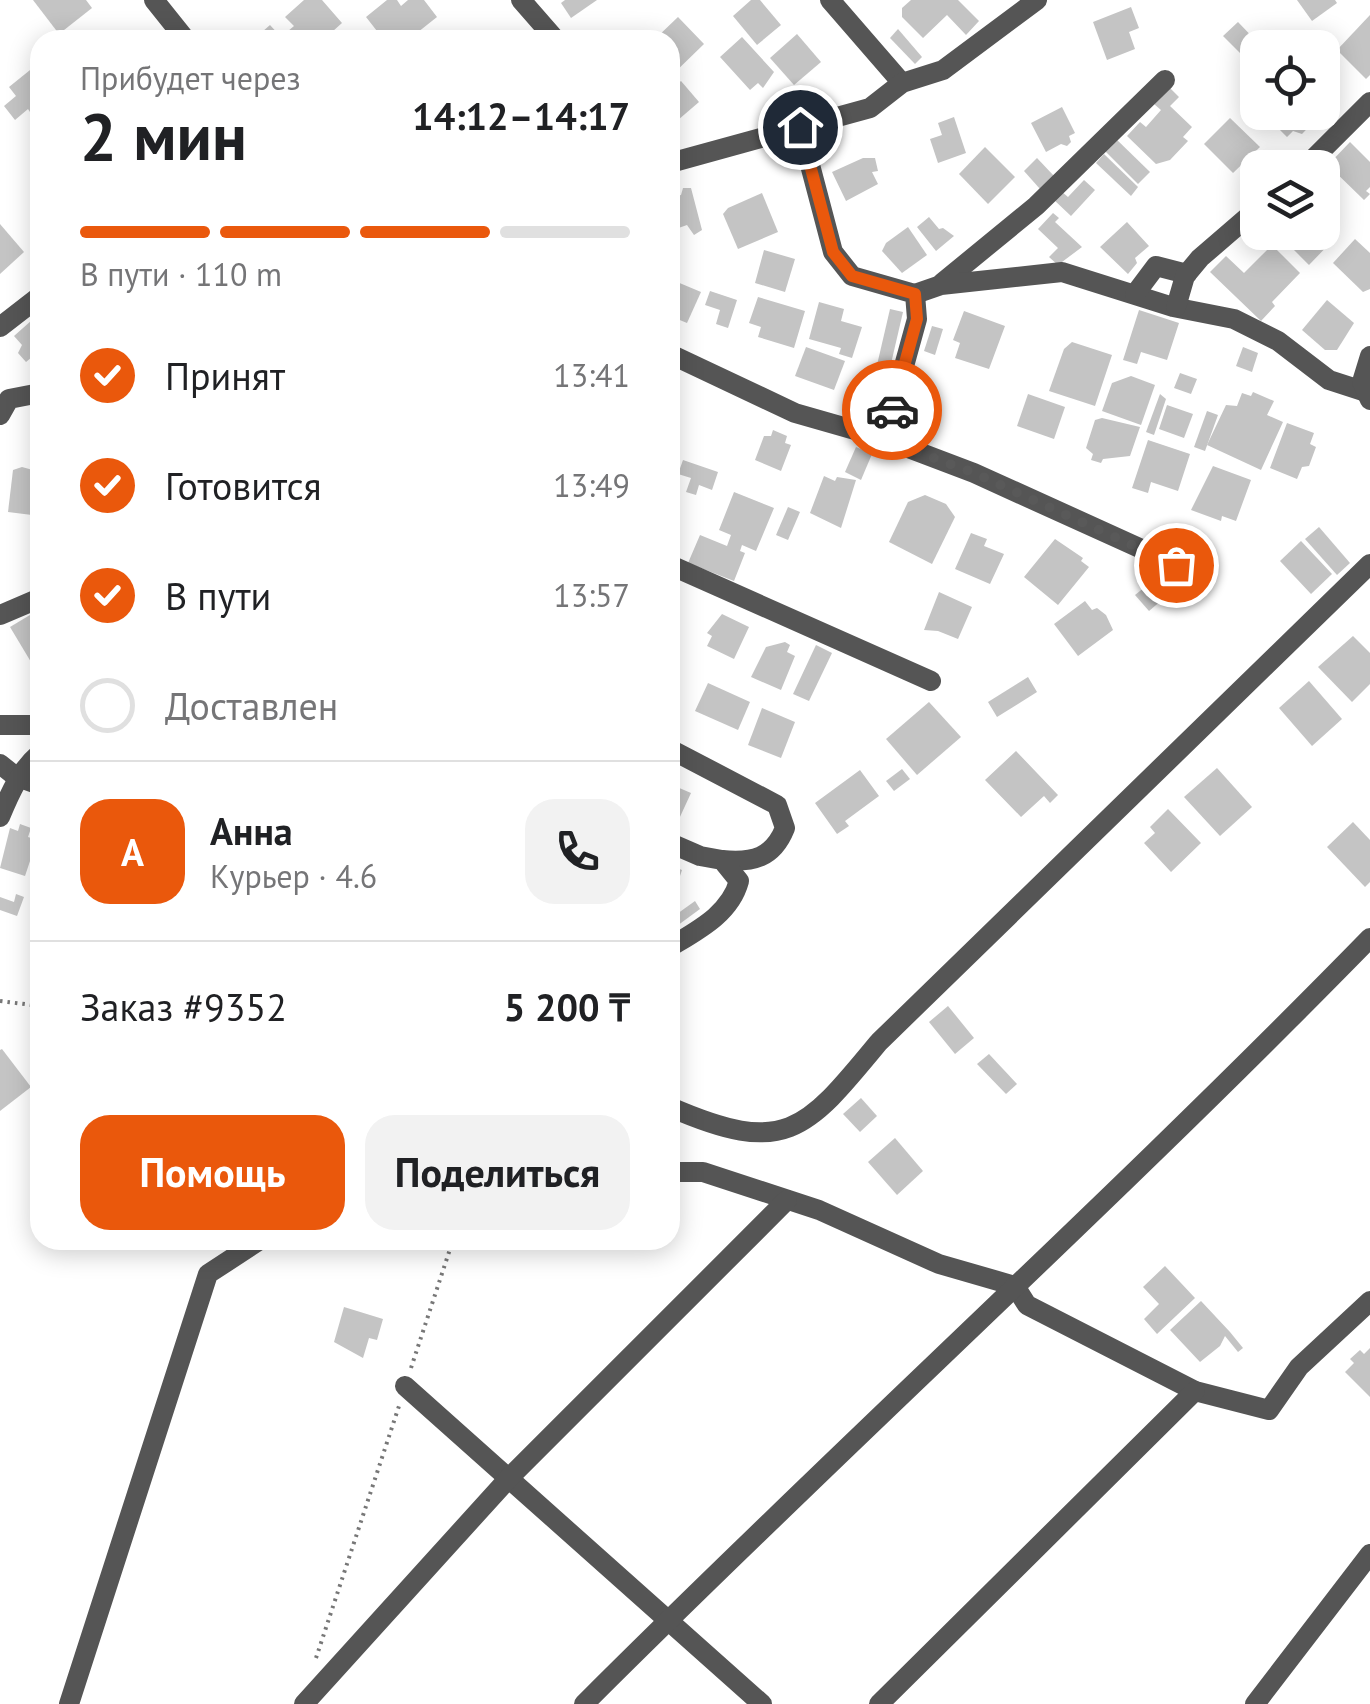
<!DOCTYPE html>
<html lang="ru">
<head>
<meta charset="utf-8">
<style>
  body { margin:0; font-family:"PT Sans",sans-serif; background:#f2f2f2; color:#202124; height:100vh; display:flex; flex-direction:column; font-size:38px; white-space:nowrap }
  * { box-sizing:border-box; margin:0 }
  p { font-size:32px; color:#757577 }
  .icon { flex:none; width:55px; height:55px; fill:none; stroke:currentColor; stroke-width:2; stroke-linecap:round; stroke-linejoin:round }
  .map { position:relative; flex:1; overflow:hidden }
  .sheet { position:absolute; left:30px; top:30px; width:650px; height:1220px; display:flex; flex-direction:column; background:#fff; border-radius:30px; box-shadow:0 5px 25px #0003 }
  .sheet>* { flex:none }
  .fabs { position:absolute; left:1240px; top:30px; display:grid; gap:20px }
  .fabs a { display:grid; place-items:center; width:100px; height:100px; border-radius:20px; background:#fff; box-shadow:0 5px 25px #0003; font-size:50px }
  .pin { position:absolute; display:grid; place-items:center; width:85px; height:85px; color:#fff; margin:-42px; border:5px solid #fff; border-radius:50%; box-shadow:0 2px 10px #0007 }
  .courier { position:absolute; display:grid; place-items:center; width:100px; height:100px; margin:-50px; border:8px solid #ea580c; border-radius:50%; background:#fff; color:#222; box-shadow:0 2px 12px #0007 }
  .headline em { font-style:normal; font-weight:700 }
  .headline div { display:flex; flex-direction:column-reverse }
  .headline { display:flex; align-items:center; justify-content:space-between; height:170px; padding:0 50px }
  h1 { font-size:65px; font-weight:700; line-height:75px }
  .bar { display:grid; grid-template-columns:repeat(4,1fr); gap:15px 10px; align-content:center; height:120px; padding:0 50px }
  .bar i { height:12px; border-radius:8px; background:#e0e0e0 }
  .bar .active { background:#ea580c }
  .bar p { grid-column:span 4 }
  .line { display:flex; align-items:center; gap:25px; padding:0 50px; border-top:2px solid #e0e0e0 }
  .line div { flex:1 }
  .round { display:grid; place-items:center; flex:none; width:105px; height:105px; border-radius:30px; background:#f2f2f2 }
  ol { padding:0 50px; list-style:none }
  li { display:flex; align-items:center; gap:30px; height:110px }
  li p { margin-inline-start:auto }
  li .icon { padding:10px; border-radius:50%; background:#ea580c; color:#fff; stroke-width:4 }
  li:last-child { color:#757577 }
  li i { width:55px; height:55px; border:5px solid #e0e0e0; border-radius:50% }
  .action { display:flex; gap:20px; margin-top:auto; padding:20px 50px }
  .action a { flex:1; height:115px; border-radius:30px; background:#ea580c; color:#fff; font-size:40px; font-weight:700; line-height:115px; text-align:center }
  .action a+a { background:#f2f2f2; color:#202124 }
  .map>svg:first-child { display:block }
</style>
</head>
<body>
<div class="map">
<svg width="1370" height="1704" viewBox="0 0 1370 1704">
  <rect width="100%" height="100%" fill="#fff"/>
  <!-- building -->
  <g fill="#c4c4c4">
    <polygon points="33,0 86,0 92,8 59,34"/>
    <polygon points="304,0 322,0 342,23 323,40 253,40 270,25 281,37 294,26 285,17"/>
    <polygon points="387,0 397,0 401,6 408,0 424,0 437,17 408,40 384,40 366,17"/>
    <polygon points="565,0 597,0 571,18 561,3"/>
    <polygon points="751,0 760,0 781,25 757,45 733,16"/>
    <polygon points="911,0 958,0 979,21 966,35 947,15 923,38 902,17 902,8"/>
    <polygon points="1297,0 1335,0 1337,3 1312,21"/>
    <polygon points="1131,7 1139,28 1129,32 1135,49 1107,60 1093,22"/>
    <polygon points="1370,15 1370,75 1366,79 1337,50"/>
    <polygon points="678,17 704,44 670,77 670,40 654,40"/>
    <polygon points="1238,22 1263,48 1258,48 1258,71 1223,36"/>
    <polygon points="898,29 922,57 915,64 890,38"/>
    <polygon points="797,34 821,62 794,85 770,58"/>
    <polygon points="742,37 774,72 763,88 758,83 750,90 720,57"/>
    <polygon points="40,62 40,109 32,115 28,109 15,120 4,106 16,96 9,87"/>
    <polygon points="681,81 699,102 678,120 670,111 670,90"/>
    <polygon points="1170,88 1179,97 1170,106 1192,127 1183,137 1188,141 1170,160 1156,164 1127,136 1140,122 1146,127 1161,110 1154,104"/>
    <polygon points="1062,107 1075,133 1069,136 1071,142 1067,146 1061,144 1046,152 1031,123"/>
    <polygon points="1280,112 1323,112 1302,134 1293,131 1287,137 1280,130 1289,121"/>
    <polygon points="954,117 966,153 938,163 930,139 942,135 938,123"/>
    <polygon points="1230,118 1260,147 1233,173 1204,144"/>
    <polygon points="1113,136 1150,172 1138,184 1101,147"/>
    <polygon points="1350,142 1370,162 1370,187 1366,191 1370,194 1364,200 1328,165"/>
    <polygon points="985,147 1015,177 988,204 959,174"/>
    <polygon points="1104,154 1138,187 1131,196 1096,163"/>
    <polygon points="863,158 875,158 878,171 872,172 878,184 846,201 832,172"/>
    <polygon points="1037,158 1054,176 1040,189 1024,171"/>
    <polygon points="1084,180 1095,190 1071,216 1053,199 1061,191 1068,197"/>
    <polygon points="683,188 691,188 702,230 694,235 687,225 670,231 670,198 681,195"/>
    <polygon points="762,193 778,232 738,249 723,214 728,208"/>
    <polygon points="1053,213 1059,218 1055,222 1082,247 1058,265 1049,257 1058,248 1038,229"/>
    <polygon points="929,217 939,229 943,228 954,236 936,251 917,227"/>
    <polygon points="1127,222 1149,246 1135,258 1137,263 1128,274 1100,247"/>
    <polygon points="0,224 24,252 0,274"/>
    <polygon points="1322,226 1335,238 1309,265 1276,232 1322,232"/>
    <polygon points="908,227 927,255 902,273 882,251 886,243"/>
    <polygon points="1355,239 1370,253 1370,289 1363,292 1333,263"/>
    <polygon points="1272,245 1300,273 1272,302 1275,306 1261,321 1210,272 1226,256 1244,273"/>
    <polygon points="764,250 795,259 785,292 755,283"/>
    <polygon points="670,279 701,292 687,323 670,316"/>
    <polygon points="710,291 737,300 728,328 716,324 720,310 705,305"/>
    <polygon points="758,297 805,311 794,348 758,337 761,327 749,323"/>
    <polygon points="1327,300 1354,323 1337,350 1325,350 1302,330"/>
    <polygon points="819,302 844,309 841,321 862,327 852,358 839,354 841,348 809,339"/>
    <polygon points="890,309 903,312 890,368 877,365"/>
    <polygon points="1139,310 1179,323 1167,360 1141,352 1137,364 1123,360"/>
    <polygon points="964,311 1005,326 989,369 955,358 960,343 953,340"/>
    <polygon points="40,313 40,363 32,357 26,362 18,353 22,345 14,336"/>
    <polygon points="932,326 943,329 935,355 924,351"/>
    <polygon points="1072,342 1112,355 1095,406 1049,391 1064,349"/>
    <polygon points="806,347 845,361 834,390 795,376"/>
    <polygon points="1243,347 1258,353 1252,372 1236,366"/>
    <polygon points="1180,373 1197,379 1191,394 1174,388"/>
    <polygon points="1131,376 1155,385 1141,425 1102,411 1112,383"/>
    <polygon points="1253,392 1274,401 1267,415 1283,422 1261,470 1207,445 1226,405 1237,406 1242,393 1251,396"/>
    <polygon points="1028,394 1065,407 1054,439 1017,426"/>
    <polygon points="1160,394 1166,399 1154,435 1146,432"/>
    <polygon points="1167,405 1193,414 1184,438 1159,429"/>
    <polygon points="1207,411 1218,415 1205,451 1194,447"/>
    <polygon points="1102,418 1140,427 1130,456 1103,459 1101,463 1091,460 1093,454 1086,448 1095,420"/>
    <polygon points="1287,423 1314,433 1310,444 1316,447 1309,466 1302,467 1297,479 1270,468"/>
    <polygon points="773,430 787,436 785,443 791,445 781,471 755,460 764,436 771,436"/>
    <polygon points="1148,440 1190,454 1178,491 1151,482 1148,493 1132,488"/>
    <polygon points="856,447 872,454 861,480 845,472"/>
    <polygon points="683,460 718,472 712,490 699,485 696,495 686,492 691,478 678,474"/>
    <polygon points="1213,466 1251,480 1236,521 1222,516 1221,521 1191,510"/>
    <polygon points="22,467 40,472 40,516 8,512 13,470"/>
    <polygon points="824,476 835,481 837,477 856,480 841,528 810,513"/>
    <polygon points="734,492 774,508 756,551 742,545 740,551 745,553 734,581 688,563 700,535 727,546 731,535 719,530"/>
    <polygon points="925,495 946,504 955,517 932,564 889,542 908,502"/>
    <polygon points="788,507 800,512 788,540 776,535"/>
    <polygon points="1319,527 1350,563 1337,575 1305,539"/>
    <polygon points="971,533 987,539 984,546 1004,554 990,584 955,569"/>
    <polygon points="1055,539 1083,558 1081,561 1089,567 1058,605 1024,577"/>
    <polygon points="1301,541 1332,574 1311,594 1280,561"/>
    <polygon points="1156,578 1169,594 1149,611 1135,595"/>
    <polygon points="939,592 972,607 958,639 938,631 924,630"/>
    <polygon points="1085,601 1092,610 1097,608 1106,615 1113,630 1078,656 1054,624"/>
    <polygon points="35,612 40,619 40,677 10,627"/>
    <polygon points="722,614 749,627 734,659 707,646 712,636 707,633"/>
    <polygon points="1353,636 1370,653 1370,684 1352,702 1318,667"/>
    <polygon points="785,642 790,645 787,652 795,656 781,690 751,677 766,647"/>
    <polygon points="816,645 832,653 809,701 793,694"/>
    <polygon points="1028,677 1037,692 997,717 988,702"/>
    <polygon points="1309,681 1342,719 1312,746 1279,708"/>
    <polygon points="708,683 750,702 738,730 695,711"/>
    <polygon points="929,702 961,737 917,775 886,739"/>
    <polygon points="762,708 795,722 781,758 748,745"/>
    <polygon points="1016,751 1058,795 1050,803 1044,796 1021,817 985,780"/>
    <polygon points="1217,768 1252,807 1220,836 1184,797"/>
    <polygon points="902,769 910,779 894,791 886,781"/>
    <polygon points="860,770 879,796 845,821 849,826 837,834 815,803"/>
    <polygon points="670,784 691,793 673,832 670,830"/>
    <polygon points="1168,809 1201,843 1171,872 1144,843 1155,833 1150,827"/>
    <polygon points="1353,822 1370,840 1370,882 1365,887 1327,847"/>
    <polygon points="20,824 31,828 28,837 37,840 25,876 0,868 10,828 18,831"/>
    <polygon points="670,854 679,857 675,867 682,870 675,891 670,889"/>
    <polygon points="16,894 24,897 17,916 0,910 0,897 14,902"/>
    <polygon points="695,901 700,909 670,931 670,919"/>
    <polygon points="948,1006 974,1038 955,1054 929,1022"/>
    <polygon points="2,1049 31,1087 0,1111 0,1050"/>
    <polygon points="989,1054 1017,1084 1006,1094 977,1064"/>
    <polygon points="861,1098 877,1116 860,1132 843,1114"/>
    <polygon points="895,1138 923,1171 897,1195 868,1162"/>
    <polygon points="1165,1266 1195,1298 1157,1334 1144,1319 1159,1304 1143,1287"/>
    <polygon points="1201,1301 1230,1332 1243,1348 1238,1352 1225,1336 1220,1346 1200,1362 1170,1330"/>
    <polygon points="344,1307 383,1319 377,1340 369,1338 363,1358 334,1342"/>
    <polygon points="1370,1348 1370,1397 1345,1372 1354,1363 1350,1359 1360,1350 1364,1354"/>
  </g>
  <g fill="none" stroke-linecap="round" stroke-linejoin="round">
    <!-- path -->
    <g stroke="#777" stroke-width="4" stroke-dasharray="2.5 5" stroke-linecap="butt">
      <polyline points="0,1001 40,1006"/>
      <polyline points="411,1368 453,1240"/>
      <polyline points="316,1658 399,1406"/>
    </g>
    <!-- street -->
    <g stroke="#555" stroke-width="20">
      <polyline points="154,0 186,40"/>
      <polyline points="521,0 556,40"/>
      <polyline points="830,0 902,83"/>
      <polyline points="670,163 870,108 902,83 943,70 1037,0"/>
      <polyline points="1304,168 1370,102"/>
      <polyline points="942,283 1036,206 1165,80"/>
      <polyline points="915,294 941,285 1062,272 1173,307 1234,319 1278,341 1329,380 1369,393"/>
      <polyline points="1135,294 1156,266 1187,274"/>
      <polyline points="1176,307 1185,276 1200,258 1258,208"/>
      <polyline points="0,327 40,296"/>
      <polyline points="670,354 795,413 879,437 888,424 917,319 915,294 852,276 833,252 800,127"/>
      <polyline points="1370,356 1362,382 1370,400"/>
      <polyline points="0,415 9,399 40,393"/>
      <polyline points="879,437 974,473 1177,565"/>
      <polyline points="670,565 931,681"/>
      <polyline points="0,615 40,598"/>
      <polyline points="0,725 40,725"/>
      <path d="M670,749L777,805L785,828C773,858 753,863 722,860"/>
      <polyline points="0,764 15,776 40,785"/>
      <path d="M0,817C10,793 20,770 40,753"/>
      <path d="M670,843L700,856L722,860L739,881C730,914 698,930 670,947"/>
      <path d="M670,1107C785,1157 805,1132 879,1042L1370,564"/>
      <polyline points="670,1172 703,1172 819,1210 939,1264 1015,1286 1027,1305 1195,1391 1269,1410 1299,1367 1370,1301"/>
      <polyline points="405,1386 762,1704"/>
      <polyline points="69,1704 208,1274 260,1240"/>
      <polyline points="304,1704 508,1479 787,1200"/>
      <path d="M584,1704C843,1445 1114,1200 1370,938"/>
      <polyline points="879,1704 1195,1391"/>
      <polyline points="1255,1704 1370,1554"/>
    </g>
  </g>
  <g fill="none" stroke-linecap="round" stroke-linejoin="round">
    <!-- done -->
    <polyline stroke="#595959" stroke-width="10" stroke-dasharray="0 18" points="892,410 878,437 974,473 1176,565"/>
    <!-- route -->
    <polyline stroke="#ea580c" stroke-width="12" points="800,127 833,252 852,276 915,294 917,319 892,410"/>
  </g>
</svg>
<div class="fabs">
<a><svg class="icon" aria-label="locate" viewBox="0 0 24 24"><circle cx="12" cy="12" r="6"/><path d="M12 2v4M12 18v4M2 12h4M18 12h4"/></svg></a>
<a><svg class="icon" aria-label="layers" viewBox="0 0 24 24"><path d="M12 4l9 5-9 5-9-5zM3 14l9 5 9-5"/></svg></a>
</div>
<div class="pin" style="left:1176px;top:565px;background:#ea580c"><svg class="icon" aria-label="bag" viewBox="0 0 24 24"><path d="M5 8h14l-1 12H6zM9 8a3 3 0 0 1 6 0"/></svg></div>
<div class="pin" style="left:800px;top:127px;background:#1f2937"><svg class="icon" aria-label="home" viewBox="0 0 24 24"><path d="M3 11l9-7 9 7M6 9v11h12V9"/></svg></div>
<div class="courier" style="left:892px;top:410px"><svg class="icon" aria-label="car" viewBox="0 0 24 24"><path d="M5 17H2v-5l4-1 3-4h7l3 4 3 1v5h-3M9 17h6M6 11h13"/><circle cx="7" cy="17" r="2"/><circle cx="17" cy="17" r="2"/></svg></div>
<section class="sheet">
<div class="headline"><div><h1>2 мин</h1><p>Прибудет через</p></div><em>14:12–14:17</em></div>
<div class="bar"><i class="active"></i><i class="active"></i><i class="active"></i><i></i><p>В пути · 110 m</p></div>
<ol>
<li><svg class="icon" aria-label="check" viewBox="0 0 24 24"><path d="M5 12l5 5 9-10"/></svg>Принят<p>13:41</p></li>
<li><svg class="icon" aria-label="check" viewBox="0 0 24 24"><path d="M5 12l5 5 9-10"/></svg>Готовится<p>13:49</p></li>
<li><svg class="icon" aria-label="check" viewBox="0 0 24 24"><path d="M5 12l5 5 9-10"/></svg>В пути<p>13:57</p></li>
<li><i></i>Доставлен</li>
</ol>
<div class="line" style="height:180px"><b class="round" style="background:#ea580c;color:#fff">А</b><div><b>Анна</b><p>Курьер · 4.6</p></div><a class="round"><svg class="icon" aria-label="phone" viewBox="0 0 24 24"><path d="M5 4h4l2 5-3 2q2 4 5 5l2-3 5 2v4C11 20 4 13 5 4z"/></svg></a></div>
<div class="line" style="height:130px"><div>Заказ #9352</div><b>5 200 ₸</b></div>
<div class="action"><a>Помощь</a><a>Поделиться</a></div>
</section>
</div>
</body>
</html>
